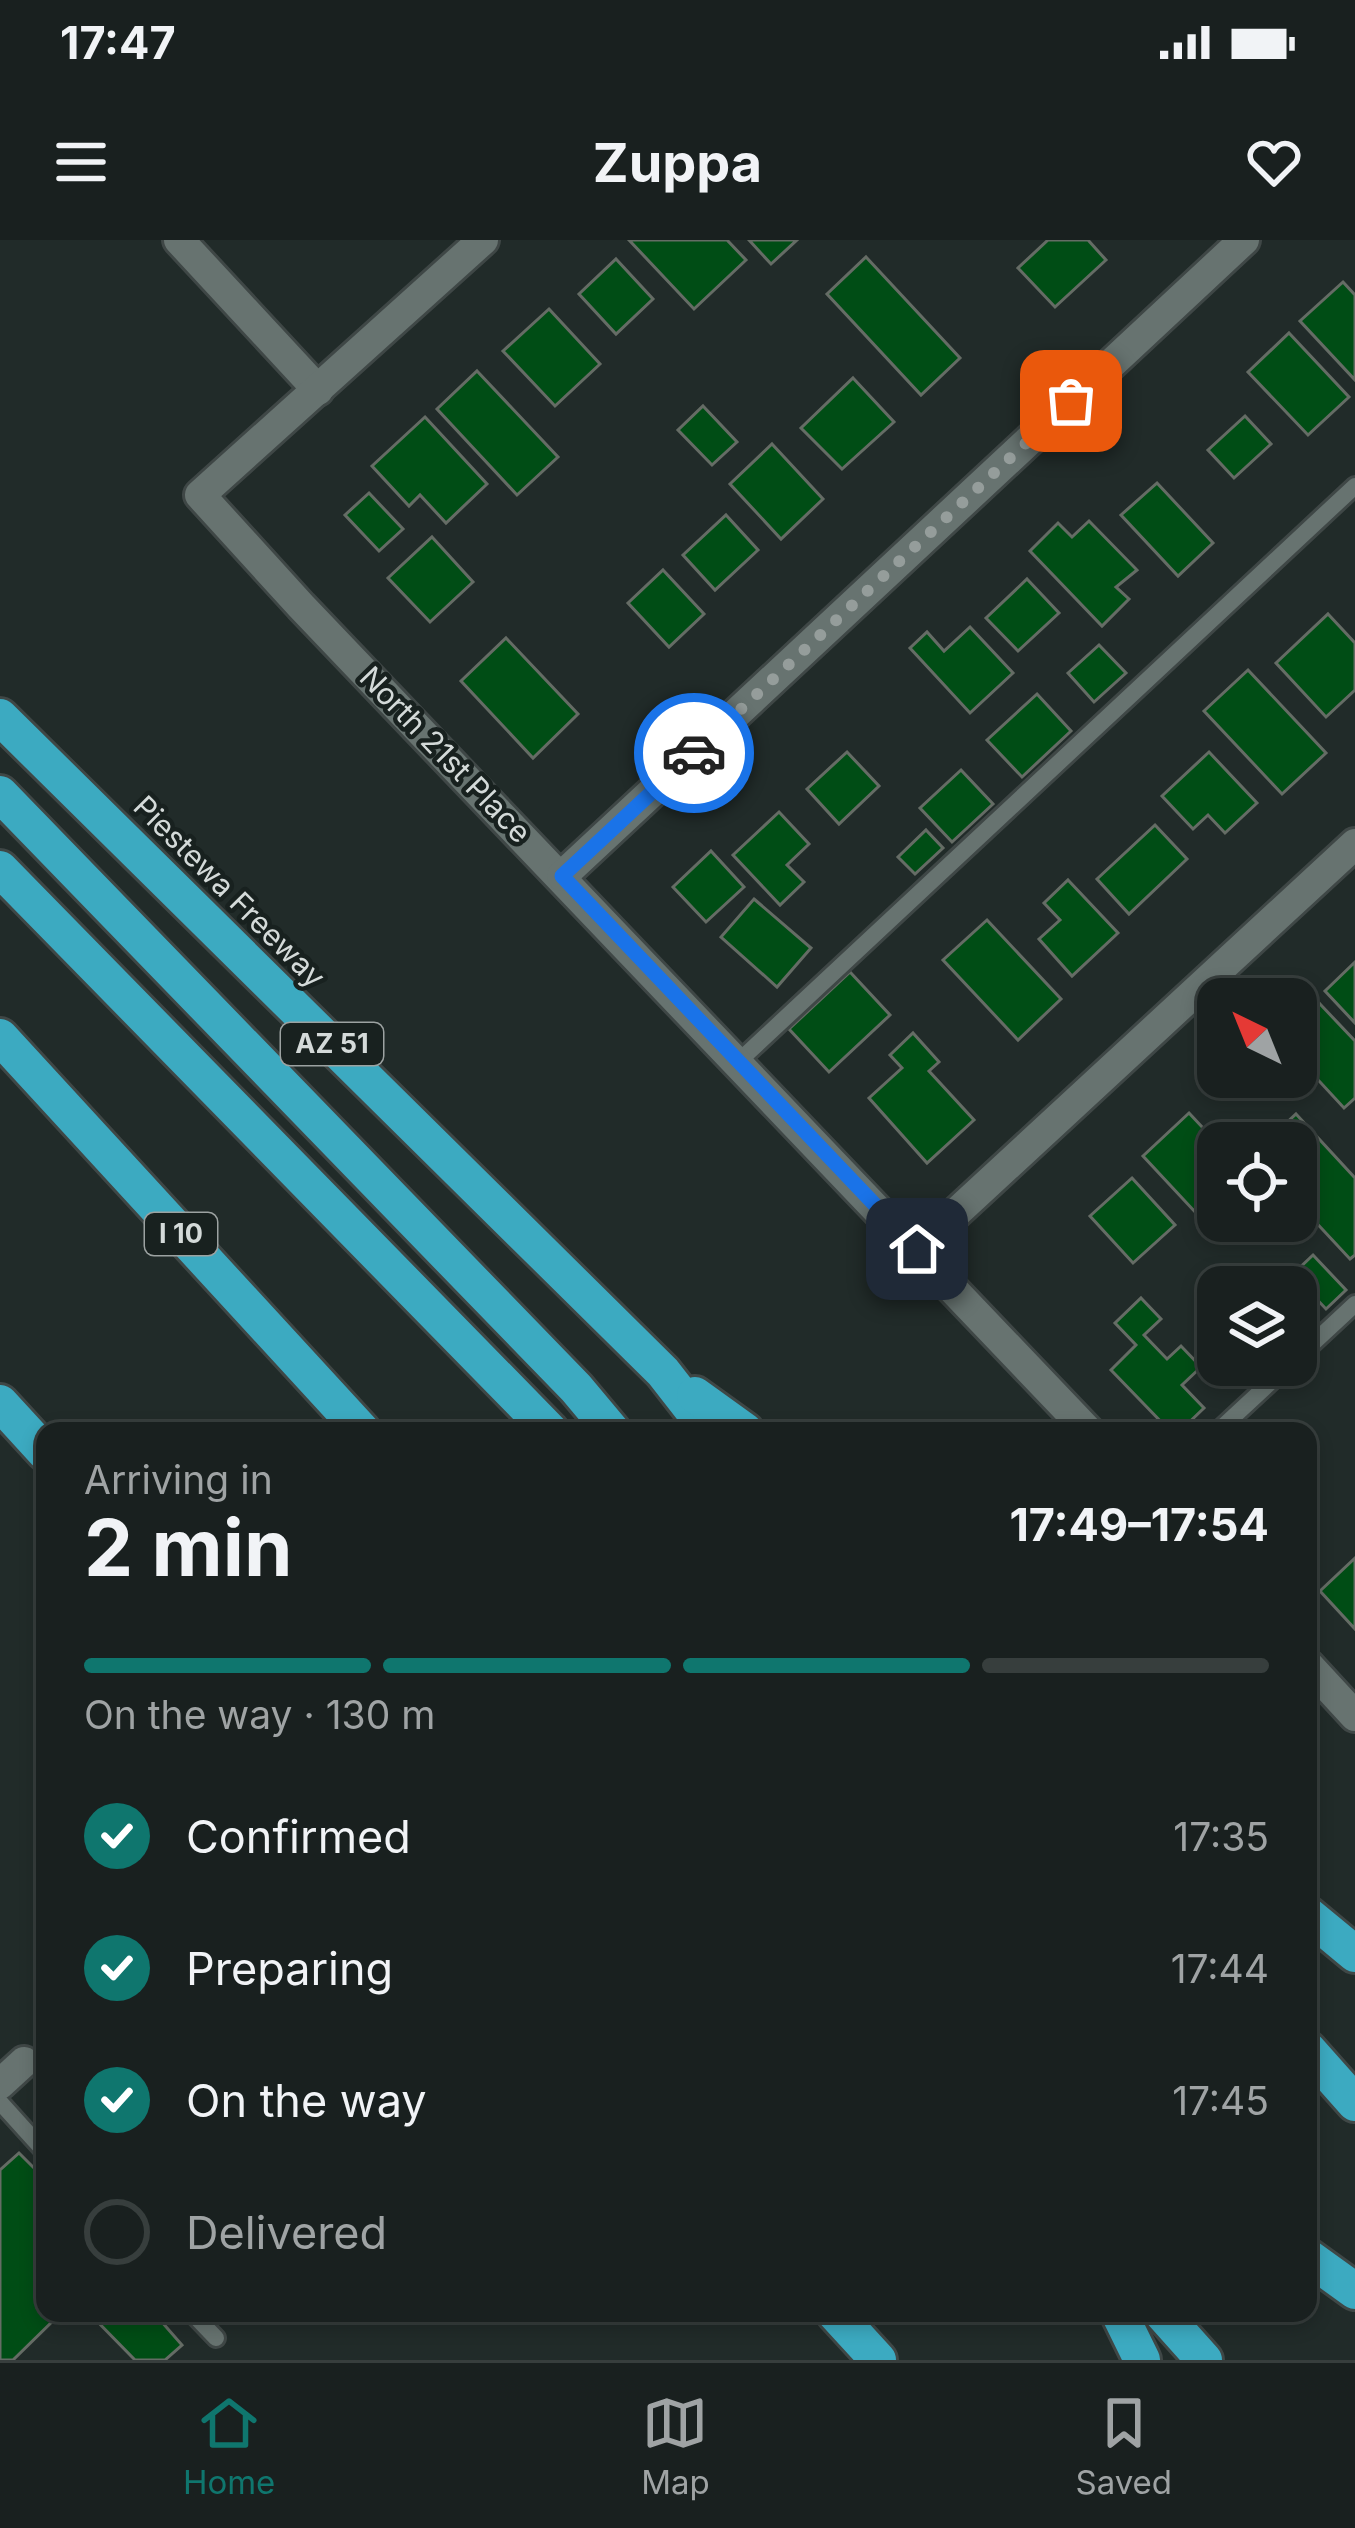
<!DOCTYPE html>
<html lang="en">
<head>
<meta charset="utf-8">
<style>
  body { margin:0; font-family:Inter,sans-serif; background:#262d2c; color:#f1f3f6; height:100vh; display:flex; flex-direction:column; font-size:45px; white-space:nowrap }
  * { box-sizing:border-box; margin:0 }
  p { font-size:39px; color:#9fa3a4 }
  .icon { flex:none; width:66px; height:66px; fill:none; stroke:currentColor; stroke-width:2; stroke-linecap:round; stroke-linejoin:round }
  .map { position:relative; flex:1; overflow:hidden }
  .details { position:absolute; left:36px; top:1182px; width:1281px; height:900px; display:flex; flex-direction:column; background:#19201f; border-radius:24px; box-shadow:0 6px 18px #0003,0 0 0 3px #373e3d }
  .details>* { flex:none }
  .needle { width:78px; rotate:317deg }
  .fabs { position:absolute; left:1197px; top:738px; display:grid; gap:24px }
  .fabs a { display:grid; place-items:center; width:120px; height:120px; border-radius:24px; background:#19201f; box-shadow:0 6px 18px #0003,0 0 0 3px #373e3d; font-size:60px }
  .pin { position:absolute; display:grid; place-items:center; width:102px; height:102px; color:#fff; margin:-51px; border-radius:24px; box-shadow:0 6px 18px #0006 }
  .courier { position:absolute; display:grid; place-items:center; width:120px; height:120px; margin:-60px; border:9px solid #1a73e8; border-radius:50%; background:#fff; color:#222; box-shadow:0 3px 15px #0007 }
  .summary em { font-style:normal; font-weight:700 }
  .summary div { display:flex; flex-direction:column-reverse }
  .summary { display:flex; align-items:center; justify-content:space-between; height:204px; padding:0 48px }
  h1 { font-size:78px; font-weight:700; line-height:90px }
  .bar { display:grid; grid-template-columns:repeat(4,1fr); gap:18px 12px; align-content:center; height:144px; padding:0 48px }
  .bar i { height:15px; border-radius:9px; background:#373e3d }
  .bar .on { background:#0f766e }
  .bar p { grid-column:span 4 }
  ol { padding:0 48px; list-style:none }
  li { display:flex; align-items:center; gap:36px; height:132px }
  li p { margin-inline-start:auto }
  li .icon { padding:12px; border-radius:50%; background:#0f766e; color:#fff; stroke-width:4 }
  li:last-child { color:#9fa3a4 }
  li i { width:66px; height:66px; border:6px solid #373e3d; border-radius:50% }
  .status { display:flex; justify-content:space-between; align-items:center; height:84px; padding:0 60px; background:#19201f; direction:ltr }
  .status svg { height:33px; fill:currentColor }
  header { display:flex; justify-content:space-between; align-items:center; height:156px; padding:0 48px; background:#19201f; font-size:54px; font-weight:700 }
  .tabs { display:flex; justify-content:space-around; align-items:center; height:168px; border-top:3px solid #373e3d; background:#19201f; font-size:33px; color:#9fa3a4 }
  .tabs a { display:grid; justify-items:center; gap:6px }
  .tabs .on { color:#0f766e }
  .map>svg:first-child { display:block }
</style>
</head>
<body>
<div class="status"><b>17:47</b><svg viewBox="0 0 49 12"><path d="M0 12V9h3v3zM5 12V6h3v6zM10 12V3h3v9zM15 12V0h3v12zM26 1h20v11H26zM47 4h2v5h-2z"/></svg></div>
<header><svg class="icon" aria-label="menu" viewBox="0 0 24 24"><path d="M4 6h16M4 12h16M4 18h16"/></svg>Zuppa<svg class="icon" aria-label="heart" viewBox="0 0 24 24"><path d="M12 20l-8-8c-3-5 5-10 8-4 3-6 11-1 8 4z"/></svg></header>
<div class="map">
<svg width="1355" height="2120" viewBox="0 0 1355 2120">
  <rect width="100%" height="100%" fill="#212b29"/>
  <!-- building -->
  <g fill="#004d15" stroke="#656c65" stroke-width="3">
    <polygon points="629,0 727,0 746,20 694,69"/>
    <polygon points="749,0 797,0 771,24"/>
    <polygon points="1048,0 1088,0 1106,20 1055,67 1018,28"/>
    <polygon points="866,17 960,118 921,155 827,54"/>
    <polygon points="616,19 653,59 616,94 579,54"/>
    <polygon points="1343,42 1355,55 1355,140 1300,81"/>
    <polygon points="549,69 600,124 555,166 503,111"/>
    <polygon points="1289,93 1349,157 1308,195 1248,132"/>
    <polygon points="477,131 558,217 517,255 437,169"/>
    <polygon points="853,138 894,182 842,229 801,188"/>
    <polygon points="703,166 737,202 712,225 678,190"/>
    <polygon points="1245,176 1271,204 1234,238 1208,210"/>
    <polygon points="425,177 487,244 446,283 420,255 409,266 372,226"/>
    <polygon points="772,204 823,259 781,299 730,244"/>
    <polygon points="1157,243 1213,303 1178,336 1121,275"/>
    <polygon points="369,253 403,289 379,311 345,275"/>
    <polygon points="726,275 758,310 715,350 683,315"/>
    <polygon points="1089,281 1137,330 1116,347 1129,359 1102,386 1030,311 1058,283 1072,297"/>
    <polygon points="432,297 473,342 430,382 388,338"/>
    <polygon points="663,330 704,374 669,407 628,363"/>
    <polygon points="1027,339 1059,373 1018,411 986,378"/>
    <polygon points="1328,374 1355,403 1355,450 1326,477 1276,423"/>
    <polygon points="970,387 1013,433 970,473 910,408 927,392 944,411"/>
    <polygon points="506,398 578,474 533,518 461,441"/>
    <polygon points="1099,405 1126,433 1094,462 1068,433"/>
    <polygon points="1248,430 1326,513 1282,554 1204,471"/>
    <polygon points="1037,454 1071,491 1022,537 987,500"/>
    <polygon points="847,512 879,546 839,584 807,549"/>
    <polygon points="1209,512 1257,563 1225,593 1208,575 1193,589 1162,556"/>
    <polygon points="961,530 993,564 952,602 920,568"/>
    <polygon points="779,572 809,604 787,625 804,642 780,665 733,615"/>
    <polygon points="1155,585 1187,619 1129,674 1097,639"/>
    <polygon points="926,590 943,608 915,634 898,617"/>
    <polygon points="711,611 744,647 706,682 673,647"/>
    <polygon points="1068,640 1118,693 1072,736 1039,699 1060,680 1044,663"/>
    <polygon points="754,659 811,708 777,747 721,697"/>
    <polygon points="987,680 1061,759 1018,800 943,720"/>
    <polygon points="1355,722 1355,783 1325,751"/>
    <polygon points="850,732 890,775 829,832 789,789"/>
    <polygon points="1320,764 1355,801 1355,858 1344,868 1296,816 1296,787"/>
    <polygon points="913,793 939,822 929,831 974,880 927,923 869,858 902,828 890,815"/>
    <polygon points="1189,873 1218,904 1218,953 1196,973 1143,916"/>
    <polygon points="1296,874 1355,938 1355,1015 1350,1019 1296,961 1296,903 1265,903"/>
    <polygon points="1132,938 1175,985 1133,1023 1090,976"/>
    <polygon points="1313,1015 1346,1050 1326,1069 1293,1034"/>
    <polygon points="1141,1058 1161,1079 1144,1095 1167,1119 1181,1106 1201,1127 1182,1145 1204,1168 1180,1191 1170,1191 1111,1130 1136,1105 1115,1083"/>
    <polygon points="1355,1318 1355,1389 1320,1351"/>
    <polygon points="19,1913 45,1939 45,2073 61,2073 13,2120 0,2120 0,1930"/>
    <polygon points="89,2073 154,2073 182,2105 165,2120 135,2120"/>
  </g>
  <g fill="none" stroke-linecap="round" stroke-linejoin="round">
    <!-- lane casing -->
    <g stroke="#3f4746" stroke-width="22">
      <g id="lane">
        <polyline points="738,822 1355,246"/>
        <polyline points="1296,1119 1355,1064"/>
        <polyline points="1218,1191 1289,1125"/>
        <polyline points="0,1862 45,1912"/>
        <polyline points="192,2073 216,2098"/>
      </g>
    </g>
    <!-- street casing -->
    <g stroke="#3f4746" stroke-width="36">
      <g id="street">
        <polyline points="179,0 318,150"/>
        <polyline points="483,0 200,255 301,366 1088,1191"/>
        <polyline points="562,636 1244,0"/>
        <polyline points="917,1009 1355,604"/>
        <polyline points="1308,1425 1355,1476"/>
        <polyline points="0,1844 24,1822"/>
      </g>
    </g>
    <!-- highway casing -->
    <g stroke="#3f4746" stroke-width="42">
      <g id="highway">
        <polyline points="0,477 663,1132 709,1191"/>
        <polyline points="0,554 576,1148 612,1191"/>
        <polyline points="0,629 550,1191"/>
        <polyline points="0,797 362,1191"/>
        <polyline points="695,1155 745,1191"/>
        <polyline points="0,1163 45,1212"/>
        <polyline points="1308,1675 1355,1714"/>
        <polyline points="1308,1810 1355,1863"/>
        <polyline points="1308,2017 1355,2051"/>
        <polyline points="835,2073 878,2120"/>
        <polyline points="1119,2073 1142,2120"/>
        <polyline points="1162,2073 1204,2120"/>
      </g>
    </g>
    <!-- lane -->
    <use href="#lane" stroke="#677370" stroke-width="16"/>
    <!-- street -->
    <use href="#street" stroke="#677370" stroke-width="30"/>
    <!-- highway -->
    <use href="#highway" stroke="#3caac1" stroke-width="36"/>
  </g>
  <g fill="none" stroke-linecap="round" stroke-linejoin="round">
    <!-- done -->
    <polyline stroke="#959d9b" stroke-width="12" stroke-dasharray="0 21.6" points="694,513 1071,161"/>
    <!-- route -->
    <polyline stroke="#1a73e8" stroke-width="15" points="694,513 562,636 917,1009"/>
  </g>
  <g text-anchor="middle" stroke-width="9" stroke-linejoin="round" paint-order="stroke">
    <!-- shield labels -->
    <g fill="#18211f" stroke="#9ca2a1" stroke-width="3">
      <rect x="281" y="783" width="102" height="42" rx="9"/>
      <rect x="145" y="973" width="72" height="42" rx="9"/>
    </g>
    <g font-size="27" font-weight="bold" fill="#d4dad9">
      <text x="332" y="813">AZ 51</text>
      <text x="181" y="1003">I 10</text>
    </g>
    <!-- street labels -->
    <g font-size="30" fill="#d4dad9" stroke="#18211f">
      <text transform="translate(445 515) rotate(46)" y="10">North 21st Place</text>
      <text transform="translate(229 652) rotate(45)" y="10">Piestewa Freeway</text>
    </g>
  </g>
</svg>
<div class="fabs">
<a><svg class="needle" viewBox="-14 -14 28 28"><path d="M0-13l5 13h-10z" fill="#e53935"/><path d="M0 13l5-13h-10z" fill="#9fa3a4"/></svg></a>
<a><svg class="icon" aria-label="locate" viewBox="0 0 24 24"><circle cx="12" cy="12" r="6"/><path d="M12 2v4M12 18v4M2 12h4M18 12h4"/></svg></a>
<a><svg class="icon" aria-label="layers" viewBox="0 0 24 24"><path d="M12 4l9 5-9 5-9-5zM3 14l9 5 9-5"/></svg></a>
</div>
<div class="pin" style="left:1071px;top:161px;background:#ea580c"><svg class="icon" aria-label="bag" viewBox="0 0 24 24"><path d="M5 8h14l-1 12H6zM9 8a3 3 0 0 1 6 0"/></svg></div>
<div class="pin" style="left:917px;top:1009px;background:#1f2937"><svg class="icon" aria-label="home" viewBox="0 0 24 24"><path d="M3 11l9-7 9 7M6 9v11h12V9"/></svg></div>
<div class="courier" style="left:694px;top:513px"><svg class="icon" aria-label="car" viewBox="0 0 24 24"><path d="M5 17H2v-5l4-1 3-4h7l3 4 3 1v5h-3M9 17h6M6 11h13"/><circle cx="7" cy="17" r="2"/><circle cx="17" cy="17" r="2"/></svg></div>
<section class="details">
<div class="summary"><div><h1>2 min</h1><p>Arriving in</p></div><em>17:49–17:54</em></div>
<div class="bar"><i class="on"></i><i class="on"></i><i class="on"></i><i></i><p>On the way · 130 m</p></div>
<ol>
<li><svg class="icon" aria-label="check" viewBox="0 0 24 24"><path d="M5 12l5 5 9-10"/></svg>Confirmed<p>17:35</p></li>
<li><svg class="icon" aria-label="check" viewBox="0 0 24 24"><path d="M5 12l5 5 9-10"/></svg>Preparing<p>17:44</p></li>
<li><svg class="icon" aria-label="check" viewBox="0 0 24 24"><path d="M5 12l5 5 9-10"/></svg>On the way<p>17:45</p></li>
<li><i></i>Delivered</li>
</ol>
</section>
</div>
<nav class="tabs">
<a class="on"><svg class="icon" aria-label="home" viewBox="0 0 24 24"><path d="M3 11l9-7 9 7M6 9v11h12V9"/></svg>Home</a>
<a><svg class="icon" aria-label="map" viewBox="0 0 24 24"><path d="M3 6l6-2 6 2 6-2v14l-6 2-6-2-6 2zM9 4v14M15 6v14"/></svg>Map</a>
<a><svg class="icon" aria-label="saved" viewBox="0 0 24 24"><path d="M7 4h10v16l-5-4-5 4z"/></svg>Saved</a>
</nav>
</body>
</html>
